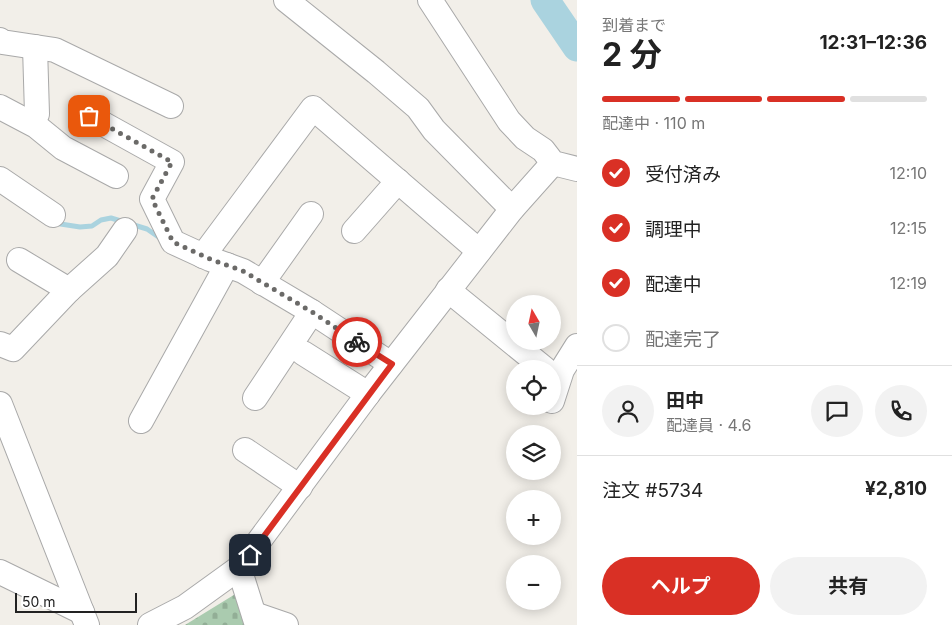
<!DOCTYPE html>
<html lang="ja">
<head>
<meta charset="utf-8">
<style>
  body { margin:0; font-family:Inter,"Noto Sans JP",sans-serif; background:#f2f2f2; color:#222; height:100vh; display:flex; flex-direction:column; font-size:19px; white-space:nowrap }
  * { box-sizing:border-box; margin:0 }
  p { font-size:16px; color:#767676 }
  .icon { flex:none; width:28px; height:28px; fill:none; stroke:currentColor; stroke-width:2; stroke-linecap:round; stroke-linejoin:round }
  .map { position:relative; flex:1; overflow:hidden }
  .details { display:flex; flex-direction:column; background:#fff; width:375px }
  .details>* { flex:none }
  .needle { width:32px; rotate:351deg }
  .buttons { position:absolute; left:506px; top:295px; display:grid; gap:10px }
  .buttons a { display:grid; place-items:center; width:55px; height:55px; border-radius:50%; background:#fff; box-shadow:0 2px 12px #0003; font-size:25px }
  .scale { position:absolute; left:15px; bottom:12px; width:122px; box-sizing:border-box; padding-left:5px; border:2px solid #222; border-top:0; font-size:14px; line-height:18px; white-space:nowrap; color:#222; -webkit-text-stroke:4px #fff; paint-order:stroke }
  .pin { position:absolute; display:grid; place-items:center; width:42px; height:42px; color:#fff; margin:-21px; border-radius:10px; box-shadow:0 2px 8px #0006 }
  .courier { position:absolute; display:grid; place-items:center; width:50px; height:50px; margin:-25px; border:4px solid #d93025; border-radius:50%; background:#fff; color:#222; box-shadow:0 1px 6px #0007 }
  .overview em { font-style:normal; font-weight:700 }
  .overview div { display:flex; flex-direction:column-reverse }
  .overview { display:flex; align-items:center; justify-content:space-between; height:85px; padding:0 25px }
  h1 { font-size:32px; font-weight:700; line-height:38px }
  .bar { display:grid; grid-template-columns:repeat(4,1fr); gap:8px 5px; align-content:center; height:60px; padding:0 25px }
  .bar i { height:6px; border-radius:4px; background:#e0e0e0 }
  .bar .on { background:#d93025 }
  .bar p { grid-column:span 4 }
  .line { display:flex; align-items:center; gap:12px; padding:0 25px; border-top:1px solid #e0e0e0 }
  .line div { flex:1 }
  .round { display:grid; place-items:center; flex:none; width:52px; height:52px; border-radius:26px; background:#f2f2f2 }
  ol { padding:0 25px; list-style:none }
  li { display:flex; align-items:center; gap:15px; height:55px }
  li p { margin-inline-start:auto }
  li .icon { padding:5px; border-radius:50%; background:#d93025; color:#fff; stroke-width:4 }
  li:last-child { color:#767676 }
  li i { width:28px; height:28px; border:2px solid #e0e0e0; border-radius:50% }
  .action { display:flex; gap:10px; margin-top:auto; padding:10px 25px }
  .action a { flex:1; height:58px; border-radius:30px; background:#d93025; color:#fff; font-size:20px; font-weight:700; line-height:58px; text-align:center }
  .action a+a { background:#f2f2f2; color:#222 }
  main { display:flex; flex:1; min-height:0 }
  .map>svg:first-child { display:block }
</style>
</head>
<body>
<main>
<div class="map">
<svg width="577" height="625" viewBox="0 0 577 625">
  <defs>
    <pattern id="cemetery-stones" width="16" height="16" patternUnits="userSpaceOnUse" patternTransform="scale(1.25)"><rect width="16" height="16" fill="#aacbaf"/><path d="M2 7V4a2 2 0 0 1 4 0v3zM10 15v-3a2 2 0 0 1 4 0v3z" fill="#92ae96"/></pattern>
  </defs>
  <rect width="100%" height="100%" fill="#f2efe9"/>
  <!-- cemetery -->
  <polygon fill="url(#cemetery-stones)" points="237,593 282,625 185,625"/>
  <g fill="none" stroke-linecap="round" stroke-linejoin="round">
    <!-- stream -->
    <polyline stroke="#aad3df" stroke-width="5" points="54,223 80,227 92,226 101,220 111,218 147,229 160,238"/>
    <!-- river -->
    <polyline stroke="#aad3df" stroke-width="29" points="545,0 577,47"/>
    <!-- minor casing -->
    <g stroke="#a9a9a9" stroke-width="26">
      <g id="minor">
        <polyline points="286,0 376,72 418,108 434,130 512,209"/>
        <polyline points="430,0 509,121 525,138 543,150 553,163 577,169"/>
        <polyline points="0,40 2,42 55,50 171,106"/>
        <polyline points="35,47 37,114"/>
        <polyline points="0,107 36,126 63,148 116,176"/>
        <polyline points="89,116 172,162 152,199 173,242 210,259 243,271 312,312 391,364"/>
        <polyline points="0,179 53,215"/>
        <polyline points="354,231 398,181"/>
        <polyline points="203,256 313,108 479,251"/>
        <polyline points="19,260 69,290"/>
        <polyline points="262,283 311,214"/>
        <polyline points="448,290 545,369"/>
        <polyline points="0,344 13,349 69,290 107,256 125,230"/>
        <polyline points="303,353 368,394"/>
        <polyline points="255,398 312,312"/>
        <polyline points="552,401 562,370 577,346"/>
        <polyline points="0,404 87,625"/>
        <polyline points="141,421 227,265"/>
        <polyline points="245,450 300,487"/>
        <polyline points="239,568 257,625"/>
        <polyline points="0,572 82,612"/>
        <polyline points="254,614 286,625"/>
        <polyline points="150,625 185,607 239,568 368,394 512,209 553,163"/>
      </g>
    </g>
    <!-- minor -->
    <use href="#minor" stroke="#fff" stroke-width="24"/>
  </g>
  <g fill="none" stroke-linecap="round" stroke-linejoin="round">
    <!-- done -->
    <polyline stroke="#6b6a68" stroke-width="5" stroke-dasharray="0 9" points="89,116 172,162 152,199 173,242 210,259 243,271 312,312 357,342"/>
    <!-- route -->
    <polyline stroke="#d93025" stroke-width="6" points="250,555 392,364 357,342"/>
  </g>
</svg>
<div class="buttons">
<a><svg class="needle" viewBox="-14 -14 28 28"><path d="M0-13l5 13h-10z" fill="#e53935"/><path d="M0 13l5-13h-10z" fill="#767676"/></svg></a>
<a><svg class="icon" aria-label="locate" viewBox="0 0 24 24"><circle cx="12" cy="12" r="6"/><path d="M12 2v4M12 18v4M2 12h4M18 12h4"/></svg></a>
<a><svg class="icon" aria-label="layers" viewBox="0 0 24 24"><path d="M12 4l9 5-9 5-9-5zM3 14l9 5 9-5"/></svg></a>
<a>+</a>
<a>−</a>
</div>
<div class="scale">50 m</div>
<div class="pin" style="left:89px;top:116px;background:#ea580c"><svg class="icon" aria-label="bag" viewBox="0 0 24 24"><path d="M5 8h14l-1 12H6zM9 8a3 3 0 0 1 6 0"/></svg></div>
<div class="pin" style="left:250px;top:555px;background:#1f2937"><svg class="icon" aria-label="home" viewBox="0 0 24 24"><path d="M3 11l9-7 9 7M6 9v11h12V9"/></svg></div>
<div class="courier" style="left:357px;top:342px"><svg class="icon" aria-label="bike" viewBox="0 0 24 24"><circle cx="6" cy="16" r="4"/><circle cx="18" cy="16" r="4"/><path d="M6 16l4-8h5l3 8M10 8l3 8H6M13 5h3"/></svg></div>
</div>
<section class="details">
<div class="overview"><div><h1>2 分</h1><p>到着まで</p></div><em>12:31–12:36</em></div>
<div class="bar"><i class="on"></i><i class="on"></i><i class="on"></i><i></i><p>配達中 · 110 m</p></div>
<ol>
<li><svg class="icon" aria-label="check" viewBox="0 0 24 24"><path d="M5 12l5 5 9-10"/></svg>受付済み<p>12:10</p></li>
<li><svg class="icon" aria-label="check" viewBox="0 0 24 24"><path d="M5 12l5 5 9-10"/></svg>調理中<p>12:15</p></li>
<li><svg class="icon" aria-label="check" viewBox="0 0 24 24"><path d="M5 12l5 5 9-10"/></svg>配達中<p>12:19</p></li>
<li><i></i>配達完了</li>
</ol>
<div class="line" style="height:90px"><a class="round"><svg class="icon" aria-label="person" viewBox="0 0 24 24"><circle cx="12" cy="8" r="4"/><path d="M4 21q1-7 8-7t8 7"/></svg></a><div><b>田中</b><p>配達員 · 4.6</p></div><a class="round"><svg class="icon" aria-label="chat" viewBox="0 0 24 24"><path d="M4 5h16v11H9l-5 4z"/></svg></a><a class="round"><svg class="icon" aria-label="phone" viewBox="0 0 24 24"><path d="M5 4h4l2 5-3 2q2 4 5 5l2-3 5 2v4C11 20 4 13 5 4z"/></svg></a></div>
<div class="line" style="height:65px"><div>注文 #5734</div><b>¥2,810</b></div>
<div class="action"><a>ヘルプ</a><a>共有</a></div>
</section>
</main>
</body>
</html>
